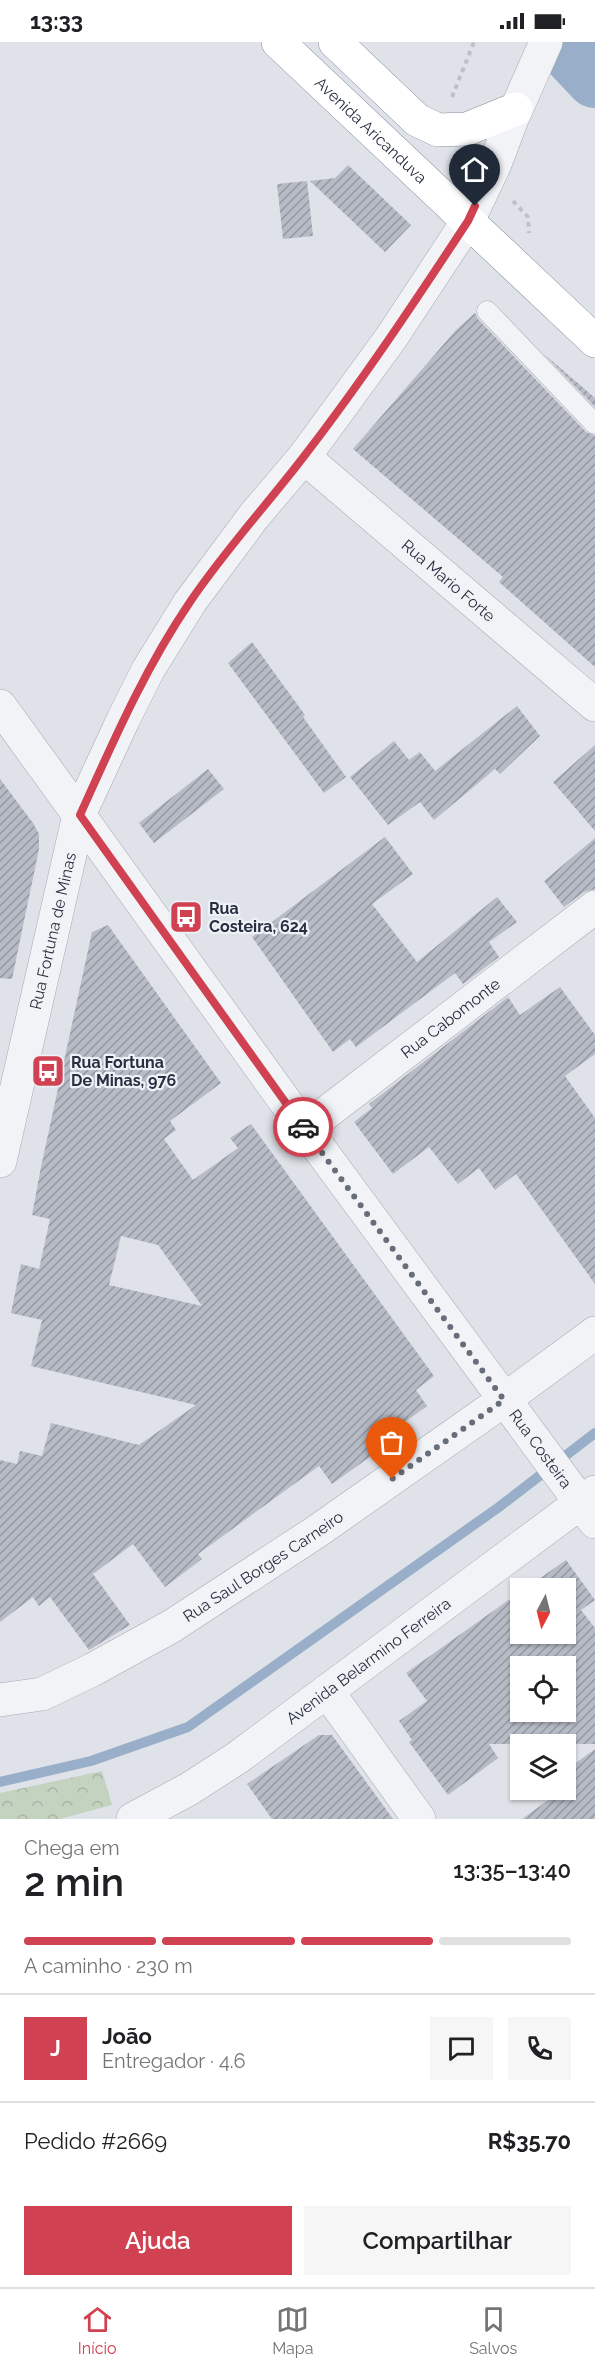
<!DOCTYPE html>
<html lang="pt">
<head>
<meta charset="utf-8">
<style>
  body { margin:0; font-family:Raleway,sans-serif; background:#f6f6f6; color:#202124; height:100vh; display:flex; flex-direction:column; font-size:22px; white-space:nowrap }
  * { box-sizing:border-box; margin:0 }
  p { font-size:20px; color:#757577 }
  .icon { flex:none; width:33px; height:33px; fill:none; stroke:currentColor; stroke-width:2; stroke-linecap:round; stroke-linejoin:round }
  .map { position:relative; height:1777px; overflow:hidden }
  .side { display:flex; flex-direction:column; background:#fff; flex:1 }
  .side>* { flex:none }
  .needle { width:39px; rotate:187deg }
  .fabs { position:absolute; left:510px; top:1536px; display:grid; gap:12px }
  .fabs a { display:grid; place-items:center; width:66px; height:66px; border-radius:0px; background:#fff; box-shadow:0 2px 4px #0004; font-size:30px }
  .pin { position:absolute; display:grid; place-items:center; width:51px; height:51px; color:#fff; margin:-62px -26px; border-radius:50% 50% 50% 0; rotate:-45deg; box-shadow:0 0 6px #0007 }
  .pin .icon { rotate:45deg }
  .courier { position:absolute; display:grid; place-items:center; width:60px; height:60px; margin:-30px; border:4px solid #d04151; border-radius:50%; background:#fff; color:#222; box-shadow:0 2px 8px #0007 }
  .overview em { font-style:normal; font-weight:600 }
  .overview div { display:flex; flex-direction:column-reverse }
  .overview { display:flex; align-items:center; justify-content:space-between; height:102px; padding:0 24px }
  h1 { font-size:39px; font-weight:600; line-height:45px }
  .bar { display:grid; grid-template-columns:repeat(4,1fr); gap:9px 6px; align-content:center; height:72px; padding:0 24px }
  .bar i { height:8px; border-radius:4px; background:#e0e0e0 }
  .bar .current { background:#d04151 }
  .bar p { grid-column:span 4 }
  .line { display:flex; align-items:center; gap:15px; padding:0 24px; border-top:2px solid #e0e0e0 }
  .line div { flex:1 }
  .round { display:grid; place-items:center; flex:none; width:63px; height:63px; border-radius:0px; background:#f6f6f6 }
  .button { display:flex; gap:12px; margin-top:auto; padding:12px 24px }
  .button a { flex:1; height:69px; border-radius:0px; background:#d04151; color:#fff; font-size:24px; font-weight:600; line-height:69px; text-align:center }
  .button a+a { background:#f6f6f6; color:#202124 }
  .status { display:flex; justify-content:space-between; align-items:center; height:42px; padding:0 30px; background:#fff; direction:ltr }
  .status svg { height:16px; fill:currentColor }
  .dock { display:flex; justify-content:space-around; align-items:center; height:84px; border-top:2px solid #e0e0e0; background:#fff; font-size:16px; color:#757577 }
  .dock a { display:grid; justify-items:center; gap:3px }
  .dock .current { color:#d04151 }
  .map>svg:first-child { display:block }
</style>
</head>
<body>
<div class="status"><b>13:33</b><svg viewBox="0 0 49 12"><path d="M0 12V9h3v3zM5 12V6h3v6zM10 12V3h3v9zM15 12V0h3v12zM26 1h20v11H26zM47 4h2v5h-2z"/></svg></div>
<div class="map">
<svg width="595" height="1777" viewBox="0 0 595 1777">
  <defs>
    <pattern id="park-crowns" width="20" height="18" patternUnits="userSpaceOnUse" patternTransform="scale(1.5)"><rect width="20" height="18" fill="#c4d2c0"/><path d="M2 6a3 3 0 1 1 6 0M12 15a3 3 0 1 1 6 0" fill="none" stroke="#a8b5a6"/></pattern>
    <pattern id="building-hatch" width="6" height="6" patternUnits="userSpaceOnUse" patternTransform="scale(1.5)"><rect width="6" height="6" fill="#b6bbc5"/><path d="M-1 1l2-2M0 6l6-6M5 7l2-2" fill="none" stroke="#9498a1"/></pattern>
  </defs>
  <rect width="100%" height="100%" fill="#dfe2e8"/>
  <!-- park -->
  <polygon fill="url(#park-crowns)" points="102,1729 112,1763 60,1777 0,1777 0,1751"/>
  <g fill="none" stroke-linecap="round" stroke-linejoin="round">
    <!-- stream -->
    <polyline stroke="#99afc9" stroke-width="10" points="0,1740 91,1719 188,1685 499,1465 595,1391"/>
    <!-- river -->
    <polyline stroke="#99afc9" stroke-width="58" points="560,0 595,37"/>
  </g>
  <!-- building -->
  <g fill="url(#building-hatch)" fill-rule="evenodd">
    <polygon points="348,123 411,183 385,210 310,139 335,136"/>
    <polygon points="307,139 313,194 283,197 277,142"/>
    <polygon points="475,271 478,277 586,390 595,394 595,625 499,540 503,535 353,407 456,288"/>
    <polygon points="544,312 595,356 595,365"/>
    <polygon points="252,600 305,673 303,675 346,735 324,751 228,621"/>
    <polygon points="517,664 540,694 500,732 495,727 434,778 420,760 388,783 350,735 394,699 409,718 420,710 435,729"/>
    <polygon points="595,703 595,789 553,740"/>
    <polygon points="208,727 224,747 154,801 139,781"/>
    <polygon points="0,737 33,781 39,792 39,807 12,937 0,936"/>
    <polygon points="385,795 413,832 372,862 417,920 497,855 517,880 489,900 499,915 463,942 455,931 356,1005 350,997 333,1010 252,895"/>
    <polygon points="595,796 595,847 584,850 564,865 544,839"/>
    <path d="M108,883L221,1041L170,1079L176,1088L164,1097L193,1138L238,1106L230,1096L251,1082L434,1334L416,1348L427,1364L405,1380L409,1387L332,1442L319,1424L198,1512L202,1517L165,1545L133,1502L93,1532L130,1583L89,1608L50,1555L39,1564L33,1555L0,1580V1418L17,1422L20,1409L42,1414L51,1381L139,1403L196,1363L31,1324L42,1278L11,1271L21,1222L39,1227L50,1177L32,1173L41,1125L92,890ZM121,1194L158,1203L202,1264L109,1243Z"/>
    <polygon points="560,945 595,993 595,1012 565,1034 595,1076 595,1242 516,1132 495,1148 479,1126 458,1142 429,1105 393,1132 354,1080 372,1066 369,1062 508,955 520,973"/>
    <path d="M566,1518L595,1558L581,1568L595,1586V1702H489L498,1716L448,1753L409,1700L412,1698L399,1679L427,1659L406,1631L520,1550V1592H566V1546H526ZM520,1624H566V1670H520Z"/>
    <polygon points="319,1693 332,1693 393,1777 272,1777 247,1742"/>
    <polygon points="595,1707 595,1777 522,1777 562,1748 566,1748 566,1728"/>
  </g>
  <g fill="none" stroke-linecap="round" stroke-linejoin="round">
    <!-- service casing -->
    <g stroke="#a4a9b2" stroke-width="21">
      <polyline id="service" points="487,269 595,382"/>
    </g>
    <!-- minor casing -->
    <g stroke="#a4a9b2" stroke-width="34">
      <g id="minor">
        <path id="s1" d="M304,415L595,663"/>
        <polyline points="0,664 79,773"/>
        <path id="s2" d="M305,1087L595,865"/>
        <polyline points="327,1649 419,1777"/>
        <path id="s3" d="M0,1658L42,1652L92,1628L172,1584L316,1490L504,1358L595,1291"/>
        <path id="s4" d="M133,1777L189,1747L237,1716L595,1450"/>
      </g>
    </g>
    <!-- tertiary casing -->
    <g stroke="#a4a9b2" stroke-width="34">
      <g id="tertiary">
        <path id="s5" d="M79,773L305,1087L595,1480"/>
        <path id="s6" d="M0,1119L79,773L123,678L148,628L190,560L254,474L304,415L391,296L468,179L495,122L512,77L546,0"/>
      </g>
    </g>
    <!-- trunk casing -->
    <g stroke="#868f9f" stroke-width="34">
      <g id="trunk">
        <path id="s7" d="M278,0L595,299"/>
        <polyline points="335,0 417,78 438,88 467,87 516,67"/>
      </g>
    </g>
    <!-- path -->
    <g stroke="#bcc0c7" stroke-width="4" stroke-dasharray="4.5 4.5" stroke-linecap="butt">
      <polyline points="452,55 474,0"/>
      <polyline points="513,159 528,175 529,191"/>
    </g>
    <!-- service -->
    <use href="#service" stroke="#f1f3f7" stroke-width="20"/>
    <!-- minor -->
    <use href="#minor" stroke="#f1f3f7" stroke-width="33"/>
    <!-- tertiary -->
    <use href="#tertiary" stroke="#f1f3f7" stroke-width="33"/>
    <!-- trunk -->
    <use href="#trunk" stroke="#fff" stroke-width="33"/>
  </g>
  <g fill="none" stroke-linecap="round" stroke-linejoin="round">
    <!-- done -->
    <polyline stroke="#676e7b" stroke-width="6" stroke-dasharray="0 10.8" points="303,1085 504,1358 392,1437"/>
    <!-- route -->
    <path stroke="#d04151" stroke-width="8" d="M303,1085L80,773C113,700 145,626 190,560C225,508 267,463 305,413C363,338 416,258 468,179L475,164"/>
  </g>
  <!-- icons -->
  <defs>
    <g id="bus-square" transform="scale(1.725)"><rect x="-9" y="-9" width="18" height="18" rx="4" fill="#d04151" stroke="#eef1f6"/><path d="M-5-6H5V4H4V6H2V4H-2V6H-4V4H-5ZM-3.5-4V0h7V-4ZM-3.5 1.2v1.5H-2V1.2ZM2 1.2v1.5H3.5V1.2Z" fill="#fff"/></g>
  </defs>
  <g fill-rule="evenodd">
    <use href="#bus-square" x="186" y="875"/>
    <use href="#bus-square" x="48" y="1029"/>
  </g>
  <g text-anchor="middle" stroke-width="4.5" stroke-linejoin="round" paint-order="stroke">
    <!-- street labels -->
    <g font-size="16" fill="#272f40" stroke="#eef1f6">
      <text dy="6" stroke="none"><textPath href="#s7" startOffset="128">Avenida Aricanduva</textPath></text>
      <text dy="6" stroke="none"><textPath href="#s1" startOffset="190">Rua Mario Forte</textPath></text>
      <text dy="6" stroke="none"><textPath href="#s6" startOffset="236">Rua Fortuna de Minas</textPath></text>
      <text dy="6" stroke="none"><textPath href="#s2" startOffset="183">Rua Cabomonte</textPath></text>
      <text dy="6" stroke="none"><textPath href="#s5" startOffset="784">Rua Costeira</textPath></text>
      <text dy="6" stroke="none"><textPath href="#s3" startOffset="298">Rua Saul Borges Carneiro</textPath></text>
      <text dy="6" stroke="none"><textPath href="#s4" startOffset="284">Avenida Belarmino Ferreira</textPath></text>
    </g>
    <!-- poi labels -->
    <g font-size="16" font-weight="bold" fill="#272f40" stroke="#eef1f6" text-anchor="start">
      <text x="209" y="872">Rua<tspan x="209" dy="18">Costeira, 624</tspan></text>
      <text x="71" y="1026">Rua Fortuna<tspan x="71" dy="18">De Minas, 976</tspan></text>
    </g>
  </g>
</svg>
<div class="fabs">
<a><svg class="needle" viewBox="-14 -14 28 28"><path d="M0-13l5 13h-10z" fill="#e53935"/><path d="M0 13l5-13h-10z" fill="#757577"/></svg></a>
<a><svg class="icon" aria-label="locate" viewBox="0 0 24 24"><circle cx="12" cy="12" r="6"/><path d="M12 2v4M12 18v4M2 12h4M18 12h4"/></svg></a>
<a><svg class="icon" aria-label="layers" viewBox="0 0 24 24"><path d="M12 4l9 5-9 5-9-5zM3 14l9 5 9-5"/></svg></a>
</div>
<div class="pin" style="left:392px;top:1437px;background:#ea580c"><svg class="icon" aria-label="bag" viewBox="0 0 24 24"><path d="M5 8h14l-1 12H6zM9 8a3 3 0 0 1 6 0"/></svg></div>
<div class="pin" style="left:475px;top:164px;background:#1f2937"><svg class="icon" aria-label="home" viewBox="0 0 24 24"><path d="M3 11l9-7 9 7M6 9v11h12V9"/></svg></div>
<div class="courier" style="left:303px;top:1085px"><svg class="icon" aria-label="car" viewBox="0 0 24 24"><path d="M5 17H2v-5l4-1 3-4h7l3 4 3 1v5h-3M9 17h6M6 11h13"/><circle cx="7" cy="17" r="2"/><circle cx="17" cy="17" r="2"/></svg></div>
</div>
<section class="side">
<div class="overview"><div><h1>2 min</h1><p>Chega em</p></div><em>13:35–13:40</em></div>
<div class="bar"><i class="current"></i><i class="current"></i><i class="current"></i><i></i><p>A caminho · 230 m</p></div>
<div class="line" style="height:108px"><b class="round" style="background:#d04151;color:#fff">J</b><div><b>João</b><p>Entregador · 4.6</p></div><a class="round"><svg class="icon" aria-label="chat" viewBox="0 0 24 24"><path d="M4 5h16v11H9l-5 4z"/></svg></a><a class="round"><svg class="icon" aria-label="phone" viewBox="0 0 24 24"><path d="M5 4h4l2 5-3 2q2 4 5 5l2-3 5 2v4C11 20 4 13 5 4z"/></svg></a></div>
<div class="line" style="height:78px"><div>Pedido #2669</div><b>R$35.70</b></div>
<div class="button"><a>Ajuda</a><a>Compartilhar</a></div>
</section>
<nav class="dock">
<a class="current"><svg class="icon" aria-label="home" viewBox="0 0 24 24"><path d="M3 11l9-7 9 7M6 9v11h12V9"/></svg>Início</a>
<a><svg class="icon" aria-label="map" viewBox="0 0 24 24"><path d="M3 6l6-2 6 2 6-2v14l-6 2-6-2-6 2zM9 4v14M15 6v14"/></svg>Mapa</a>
<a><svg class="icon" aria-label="saved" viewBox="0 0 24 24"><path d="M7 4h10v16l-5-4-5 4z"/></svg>Salvos</a>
</nav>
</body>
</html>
